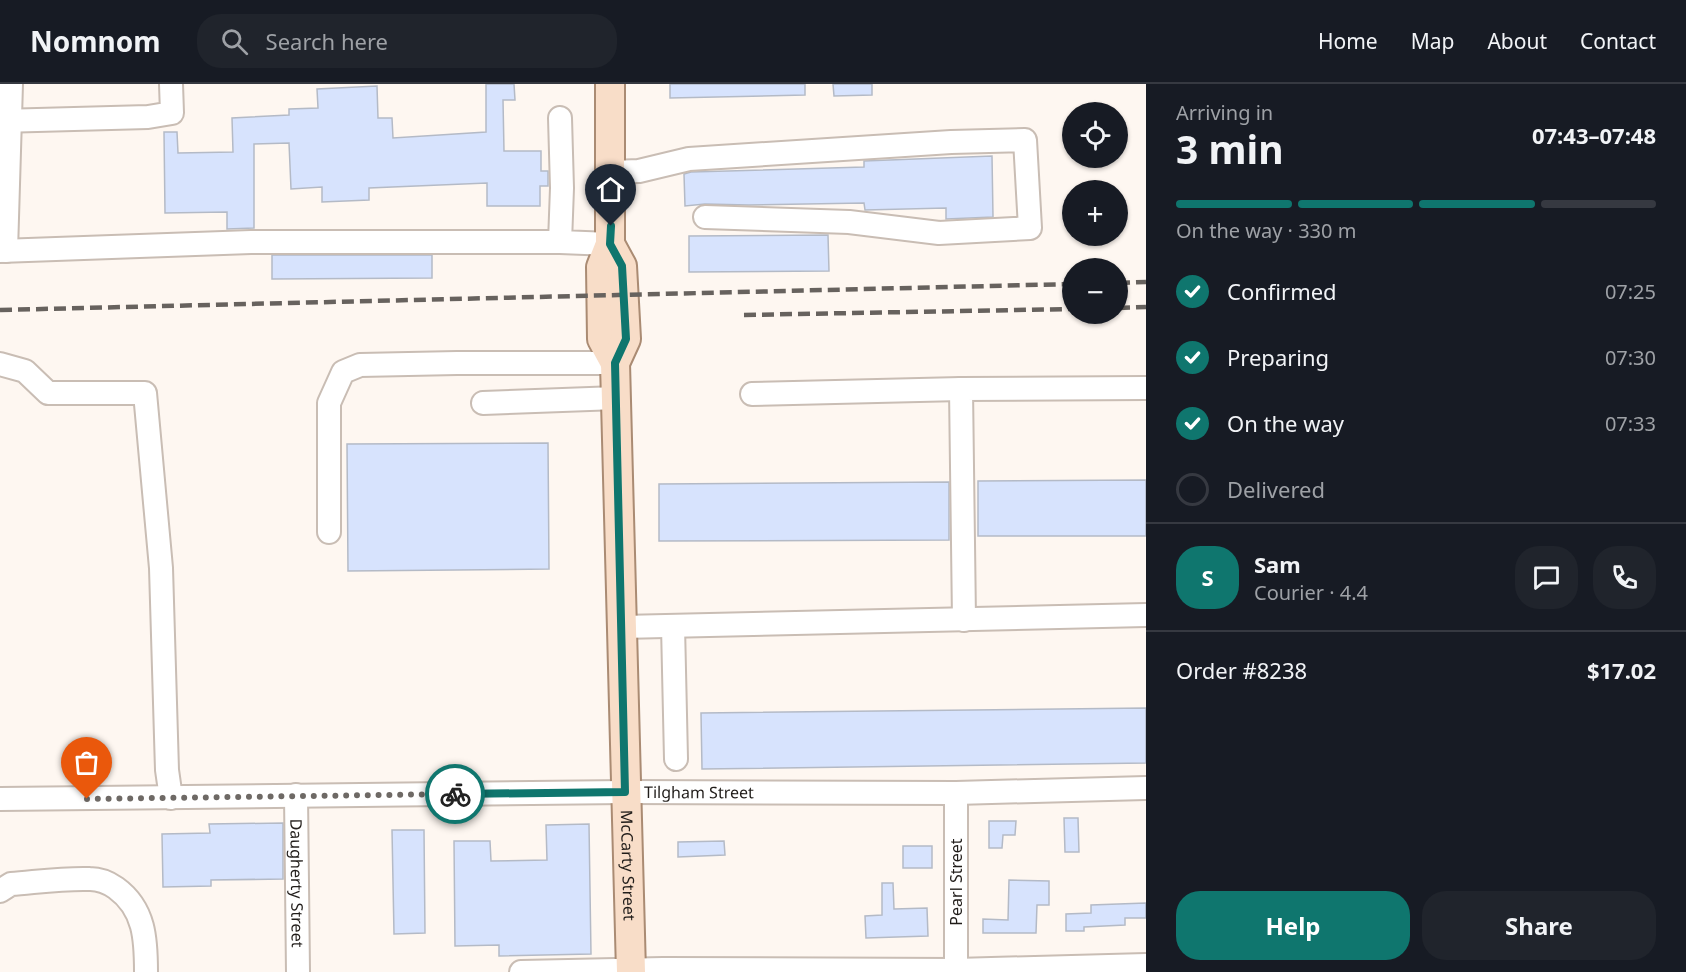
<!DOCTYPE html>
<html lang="en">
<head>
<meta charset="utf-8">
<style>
  body { margin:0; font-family:"Noto Sans",sans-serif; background:#20242c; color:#f1f3f6; height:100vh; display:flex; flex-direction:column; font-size:22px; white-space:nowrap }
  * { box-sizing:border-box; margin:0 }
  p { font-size:20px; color:#9ea1a6 }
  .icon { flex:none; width:33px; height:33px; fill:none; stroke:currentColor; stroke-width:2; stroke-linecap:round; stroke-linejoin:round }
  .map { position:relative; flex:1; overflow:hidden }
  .panel { display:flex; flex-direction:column; background:#171b24; width:540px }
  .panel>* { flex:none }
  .buttons { position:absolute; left:1062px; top:18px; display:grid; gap:12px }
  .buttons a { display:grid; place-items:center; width:66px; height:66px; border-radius:50%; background:#171b24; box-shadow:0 2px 4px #0004; font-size:30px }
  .pin { position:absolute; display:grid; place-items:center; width:51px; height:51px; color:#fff; margin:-62px -26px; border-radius:50% 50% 50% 0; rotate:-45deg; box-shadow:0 0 6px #0007 }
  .pin .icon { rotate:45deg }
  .courier { position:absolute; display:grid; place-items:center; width:60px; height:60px; margin:-30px; border:4px solid #0f766e; border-radius:50%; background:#fff; color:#222; box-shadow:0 2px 8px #0007 }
  .overview em { font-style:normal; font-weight:700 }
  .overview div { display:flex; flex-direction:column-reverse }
  .overview { display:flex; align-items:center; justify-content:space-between; height:102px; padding:0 30px }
  h1 { font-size:39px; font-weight:700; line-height:45px }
  .bar { display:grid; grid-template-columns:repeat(4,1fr); gap:9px 6px; align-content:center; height:72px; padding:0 30px }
  .bar i { height:8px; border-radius:4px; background:#363941 }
  .bar .current { background:#0f766e }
  .bar p { grid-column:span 4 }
  .line { display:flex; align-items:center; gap:15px; padding:0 30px; border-top:2px solid #363941 }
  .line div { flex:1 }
  .round { display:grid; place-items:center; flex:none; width:63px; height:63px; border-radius:24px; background:#20242c }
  ol { padding:0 30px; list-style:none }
  li { display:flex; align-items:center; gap:18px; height:66px }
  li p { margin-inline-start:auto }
  li .icon { padding:6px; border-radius:50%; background:#0f766e; color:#fff; stroke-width:4 }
  li:last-child { color:#9ea1a6 }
  li i { width:33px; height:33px; border:3px solid #363941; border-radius:50% }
  .cta { display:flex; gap:12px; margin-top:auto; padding:12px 30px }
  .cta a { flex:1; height:69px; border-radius:24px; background:#0f766e; color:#fff; font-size:24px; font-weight:700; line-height:69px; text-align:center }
  .cta a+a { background:#20242c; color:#f1f3f6 }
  header { display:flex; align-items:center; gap:36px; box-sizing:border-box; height:84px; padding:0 30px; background:#171b24; border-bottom:2px solid #363941 }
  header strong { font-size:28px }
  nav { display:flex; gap:33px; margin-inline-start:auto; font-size:21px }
  .search { width:420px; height:54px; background:#20242c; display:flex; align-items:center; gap:15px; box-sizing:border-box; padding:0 21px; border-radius:24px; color:#9ea1a6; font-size:22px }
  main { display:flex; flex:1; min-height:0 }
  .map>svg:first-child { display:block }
</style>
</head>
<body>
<header>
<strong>Nomnom</strong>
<div class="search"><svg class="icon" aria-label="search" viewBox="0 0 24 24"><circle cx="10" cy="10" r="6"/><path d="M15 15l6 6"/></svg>Search here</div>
<nav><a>Home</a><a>Map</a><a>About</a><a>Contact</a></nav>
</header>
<main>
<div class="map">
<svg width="1146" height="888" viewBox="0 0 1146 888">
  <rect width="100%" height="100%" fill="#fef7f1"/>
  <!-- building -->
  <g fill="#d7e3fd" stroke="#b4bac6" stroke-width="1.5">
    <polygon points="486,0 514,0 515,16 503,16 504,67 541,67 541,87 548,87 548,102 540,102 540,122 487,122 487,99 369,104 369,116 322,118 322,103 291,105 289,59 254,60 254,144 227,145 227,128 165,129 164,48 177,48 178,69 233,68 232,34 289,31 289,25 318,24 317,5 377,2 378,34 392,34 393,54 486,48"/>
    <polygon points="670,0 805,0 805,11 670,14"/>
    <polygon points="833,0 872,0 872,11 834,12"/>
    <polygon points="992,72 993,133 946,135 946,124 865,126 864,119 749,121 705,120 685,122 684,90 691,88 864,83 864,77"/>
    <polygon points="828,151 829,187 689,188 689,152"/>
    <polygon points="272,171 432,171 432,194 272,195"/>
    <polygon points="548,359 549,485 348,487 347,360"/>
    <polygon points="1146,396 1146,452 978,452 978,397"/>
    <polygon points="949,398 949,456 659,457 659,400"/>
    <polygon points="1146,624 1146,679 702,685 701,629"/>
    <polygon points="1064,734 1078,734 1079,768 1065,768"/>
    <polygon points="989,737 1016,737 1015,751 1003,751 1002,764 989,764"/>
    <polygon points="283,739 283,795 211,796 211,802 163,803 162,750 210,749 209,740"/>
    <polygon points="589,740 591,870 499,872 499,861 455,862 454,757 490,757 491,777 547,776 546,741"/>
    <polygon points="392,746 424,746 425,849 394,850"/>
    <polygon points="724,757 725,771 678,773 678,758"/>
    <rect x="903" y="762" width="29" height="22"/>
    <polygon points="1009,796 1049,797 1049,821 1037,821 1036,849 983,849 983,835 1008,836"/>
    <polygon points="882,799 893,799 894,825 927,824 928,852 866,854 865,832 882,831"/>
    <polygon points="1146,819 1146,834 1125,834 1125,841 1084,843 1084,847 1066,847 1066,830 1091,829 1091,821"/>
  </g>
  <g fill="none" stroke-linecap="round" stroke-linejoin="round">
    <!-- minor casing -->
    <g stroke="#c9bdb4" stroke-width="26">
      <g id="minor">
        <polyline points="560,34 562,104 560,158 610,160"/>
        <polyline points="0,37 148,33 172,29 171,0"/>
        <polyline points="611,88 639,87 689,75 951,58 1025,56 1030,144 939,149 849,138 705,133"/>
        <polyline points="0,167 251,158 560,158"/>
        <polyline points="6,167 11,0"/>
        <polyline points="0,280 25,287 48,309 145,309 161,484 167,686 171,714"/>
        <polyline points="752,310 961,305"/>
        <polyline points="483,319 617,314"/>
        <polyline points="329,448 329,319 343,288 360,281 457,279 615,279"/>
        <polyline points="964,536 961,305 1146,304"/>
        <polyline points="673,542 676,675"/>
        <polyline points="622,543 1146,531"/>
        <polyline points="956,709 956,888"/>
        <path id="s1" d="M296,711L298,888"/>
        <path id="s2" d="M0,715L625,708L956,709L1146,704"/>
        <path d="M0,807L11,800C37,798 64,794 90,795C100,795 109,799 116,804C145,825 146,856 146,888"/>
        <polyline points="521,888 663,885 956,886 1146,881"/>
      </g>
    </g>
    <!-- major casing -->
    <g stroke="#aa8b73" stroke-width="32">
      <g id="major">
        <polyline points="610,0 610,160 601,183 602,255 615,279"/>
        <path id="s3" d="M610,160L622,182L626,255L615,279L631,888"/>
      </g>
    </g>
    <!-- minor -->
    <use href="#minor" stroke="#fff" stroke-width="22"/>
    <!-- major -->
    <use href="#major" stroke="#f8ddc8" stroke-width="28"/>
    <!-- rail -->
    <g stroke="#67625e" stroke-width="4.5" stroke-dasharray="12 6" stroke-linecap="butt">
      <polyline points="1118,199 1146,198"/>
      <polyline points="1118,224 1146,223"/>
      <polyline points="0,226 1072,200"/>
      <polyline points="744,231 1072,225"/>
    </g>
  </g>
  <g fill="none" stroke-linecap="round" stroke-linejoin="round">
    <!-- done -->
    <polyline stroke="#6e6965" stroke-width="6" stroke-dasharray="0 10.8" points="87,715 455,710"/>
    <!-- route -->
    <polyline stroke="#0f766e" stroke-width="8" points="455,710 625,708 615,279 626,255 622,182 610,160 611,142"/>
  </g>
  <g text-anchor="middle" stroke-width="5" stroke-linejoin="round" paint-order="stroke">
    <!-- street labels -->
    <g font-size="16" fill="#201c19" stroke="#fff">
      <text dy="6" stroke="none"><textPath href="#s2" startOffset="699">Tilgham Street</textPath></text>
      <text dy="6" stroke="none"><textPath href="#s3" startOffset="627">McCarty Street</textPath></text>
      <text transform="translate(956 798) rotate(-90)" y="6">Pearl Street</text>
      <text dy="6" stroke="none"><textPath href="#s1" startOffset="88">Daugherty Street</textPath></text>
    </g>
  </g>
</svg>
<div class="buttons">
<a><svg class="icon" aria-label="locate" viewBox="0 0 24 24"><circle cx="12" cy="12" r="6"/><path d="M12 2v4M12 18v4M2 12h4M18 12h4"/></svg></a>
<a>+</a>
<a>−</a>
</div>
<div class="pin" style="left:87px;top:715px;background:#ea580c"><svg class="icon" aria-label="bag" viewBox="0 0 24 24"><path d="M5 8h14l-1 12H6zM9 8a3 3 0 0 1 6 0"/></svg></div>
<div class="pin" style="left:611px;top:142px;background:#1f2937"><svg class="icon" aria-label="home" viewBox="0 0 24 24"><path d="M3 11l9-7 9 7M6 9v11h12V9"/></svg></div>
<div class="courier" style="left:455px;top:710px"><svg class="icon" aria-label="bike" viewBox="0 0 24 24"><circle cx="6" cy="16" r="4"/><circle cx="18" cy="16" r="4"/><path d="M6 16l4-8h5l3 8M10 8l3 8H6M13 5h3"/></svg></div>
</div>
<section class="panel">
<div class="overview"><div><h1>3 min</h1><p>Arriving in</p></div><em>07:43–07:48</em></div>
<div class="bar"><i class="current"></i><i class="current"></i><i class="current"></i><i></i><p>On the way · 330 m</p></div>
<ol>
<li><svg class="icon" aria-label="check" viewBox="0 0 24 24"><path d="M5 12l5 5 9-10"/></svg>Confirmed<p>07:25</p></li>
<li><svg class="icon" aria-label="check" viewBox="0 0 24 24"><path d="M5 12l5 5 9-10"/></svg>Preparing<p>07:30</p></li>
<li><svg class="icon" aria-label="check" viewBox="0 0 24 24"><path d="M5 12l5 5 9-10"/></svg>On the way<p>07:33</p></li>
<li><i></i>Delivered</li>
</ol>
<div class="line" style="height:108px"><b class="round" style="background:#0f766e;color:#fff">S</b><div><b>Sam</b><p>Courier · 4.4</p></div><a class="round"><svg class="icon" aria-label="chat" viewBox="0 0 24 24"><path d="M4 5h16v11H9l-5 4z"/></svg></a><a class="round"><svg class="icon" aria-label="phone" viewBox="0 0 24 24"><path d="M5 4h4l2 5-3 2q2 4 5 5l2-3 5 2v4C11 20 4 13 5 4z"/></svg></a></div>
<div class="line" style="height:78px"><div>Order #8238</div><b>$17.02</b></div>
<div class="cta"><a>Help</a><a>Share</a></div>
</section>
</main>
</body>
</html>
